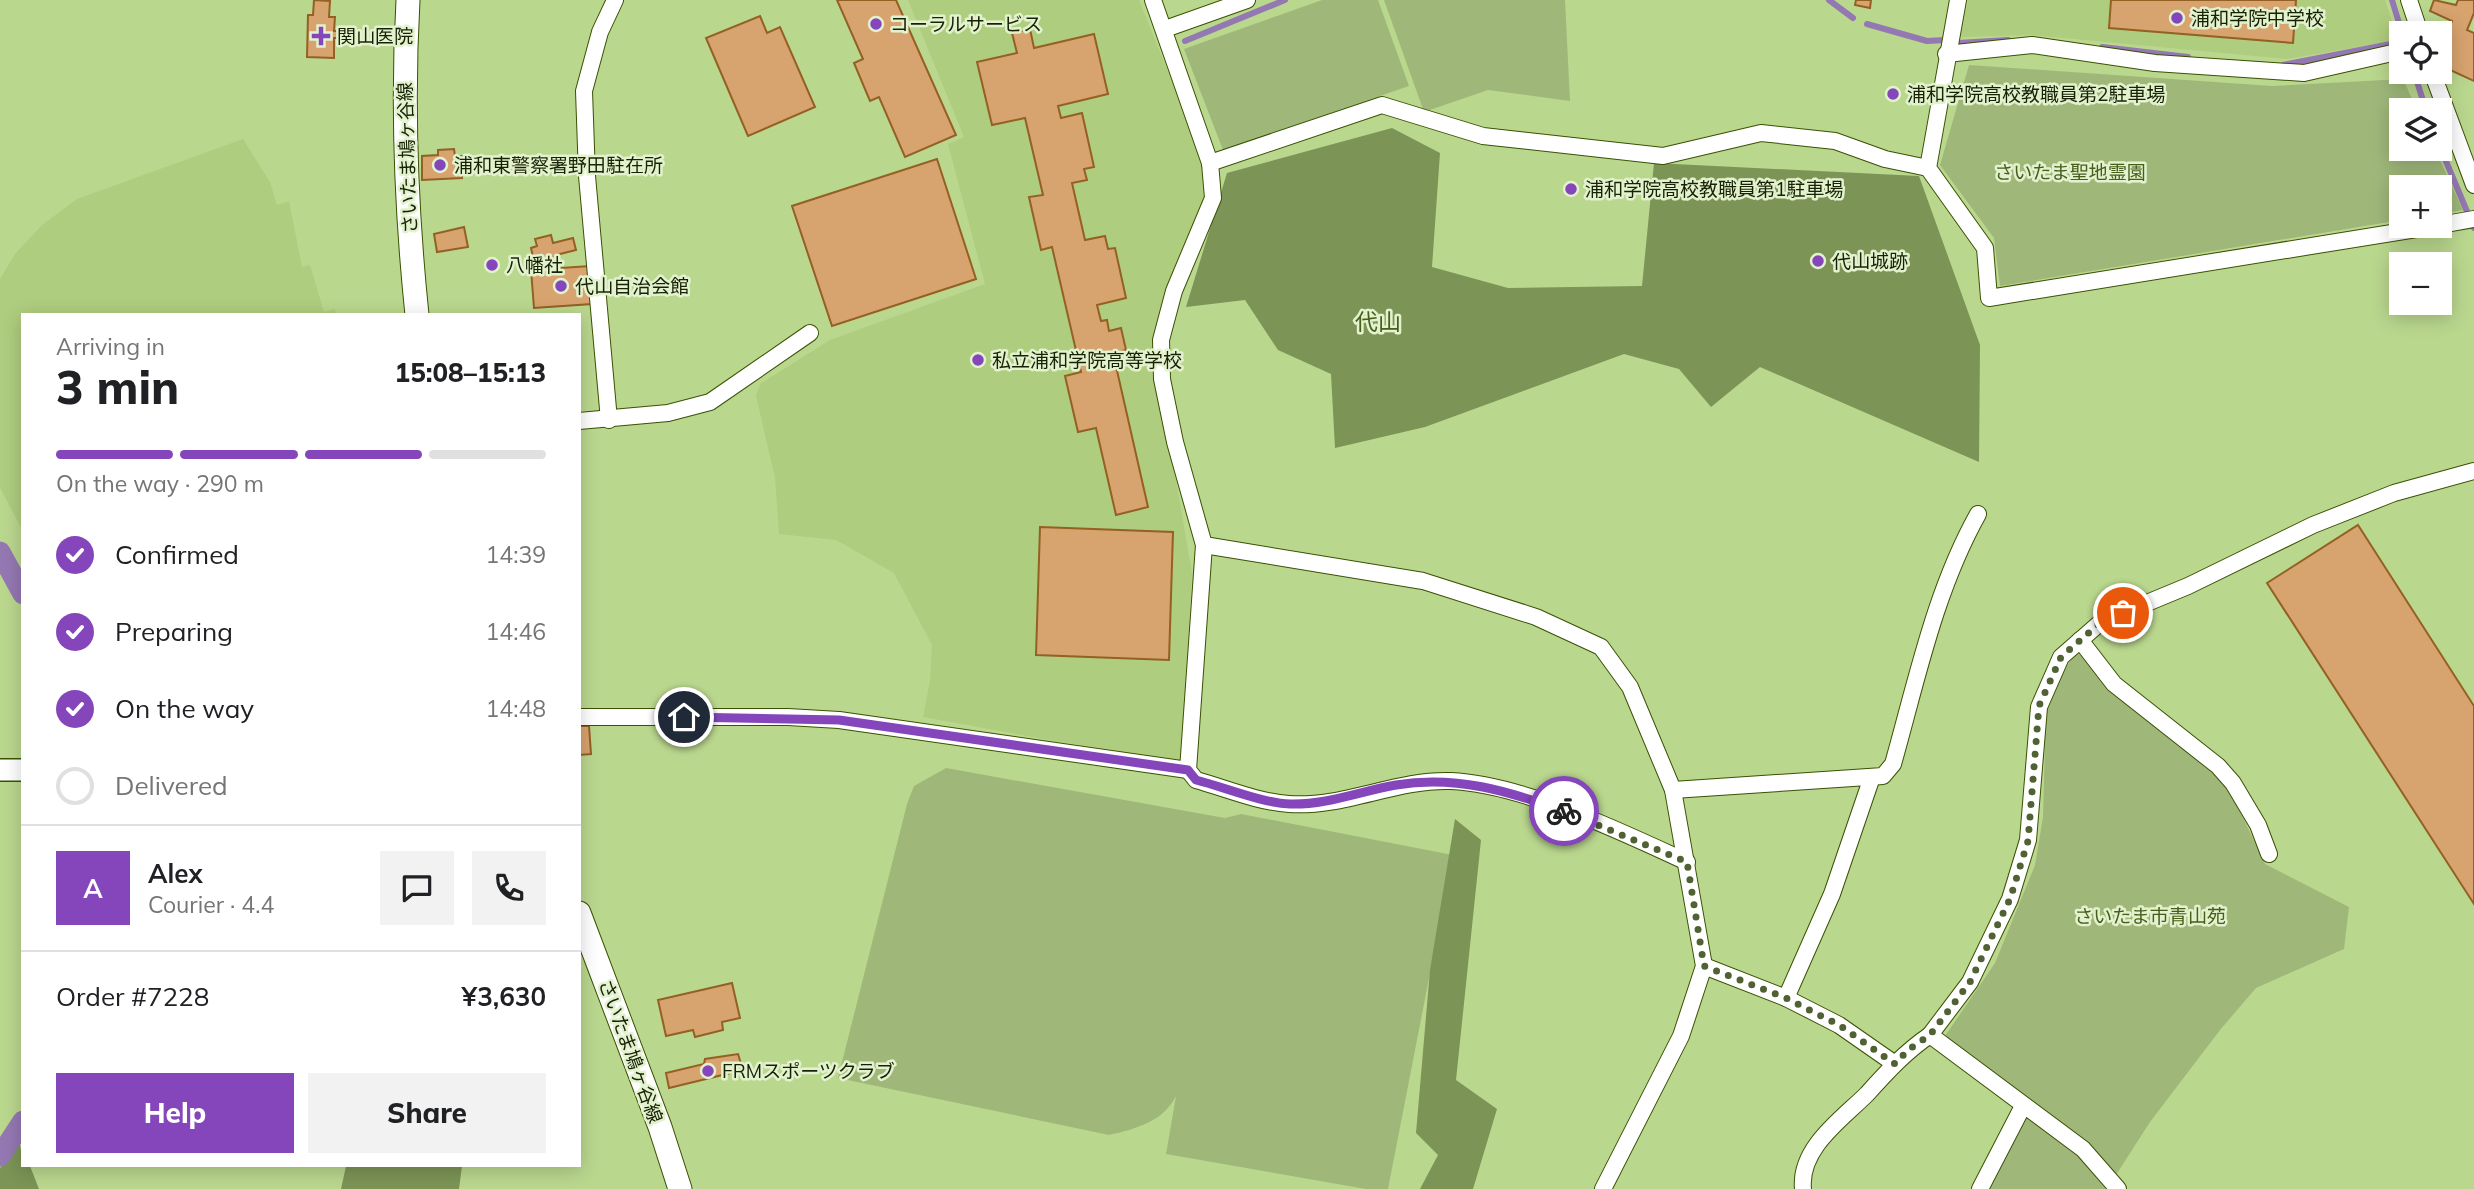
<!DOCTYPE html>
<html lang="en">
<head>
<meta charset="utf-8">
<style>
  body { margin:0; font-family:Mulish,"Noto Sans JP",sans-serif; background:#f2f2f2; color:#202124; height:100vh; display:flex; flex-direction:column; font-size:26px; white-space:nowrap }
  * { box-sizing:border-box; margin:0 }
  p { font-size:23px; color:#757577 }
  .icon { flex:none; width:38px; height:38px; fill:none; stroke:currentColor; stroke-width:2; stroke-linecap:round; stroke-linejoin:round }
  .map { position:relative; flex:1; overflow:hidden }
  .panel { position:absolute; left:21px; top:313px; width:560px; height:854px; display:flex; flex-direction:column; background:#fff; border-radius:0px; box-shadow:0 4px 18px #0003 }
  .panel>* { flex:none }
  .tools { position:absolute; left:2389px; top:21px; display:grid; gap:14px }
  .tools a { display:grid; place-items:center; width:63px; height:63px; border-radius:0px; background:#fff; box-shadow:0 4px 18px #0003; font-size:35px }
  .pin { position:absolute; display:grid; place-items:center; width:60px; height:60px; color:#fff; margin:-30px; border:4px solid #fff; border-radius:50%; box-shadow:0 2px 7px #0007 }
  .courier { position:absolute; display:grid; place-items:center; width:70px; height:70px; margin:-35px; border:5px solid #8546bb; border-radius:50%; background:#fff; color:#222; box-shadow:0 2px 9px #0007 }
  .headline em { font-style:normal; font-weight:800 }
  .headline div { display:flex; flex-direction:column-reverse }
  .headline { display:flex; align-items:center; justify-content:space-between; height:119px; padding:0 35px }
  h1 { font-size:46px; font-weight:800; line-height:52px }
  .bar { display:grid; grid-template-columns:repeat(4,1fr); gap:10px 7px; align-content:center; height:84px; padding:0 35px }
  .bar i { height:9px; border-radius:5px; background:#e0e0e0 }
  .bar .selected { background:#8546bb }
  .bar p { grid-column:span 4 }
  .line { display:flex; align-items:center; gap:18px; padding:0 35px; border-top:2px solid #e0e0e0 }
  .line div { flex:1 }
  .round { display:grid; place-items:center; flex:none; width:74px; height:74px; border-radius:0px; background:#f2f2f2 }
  ol { padding:0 35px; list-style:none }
  li { display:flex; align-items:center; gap:21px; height:77px }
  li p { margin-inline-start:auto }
  li .icon { padding:7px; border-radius:50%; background:#8546bb; color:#fff; stroke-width:4 }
  li:last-child { color:#757577 }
  li i { width:38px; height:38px; border:4px solid #e0e0e0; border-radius:50% }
  .cta { display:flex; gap:14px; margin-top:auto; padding:14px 35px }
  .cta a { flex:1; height:80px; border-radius:0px; background:#8546bb; color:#fff; font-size:28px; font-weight:800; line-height:80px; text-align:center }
  .cta a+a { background:#f2f2f2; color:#202124 }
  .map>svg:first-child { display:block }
</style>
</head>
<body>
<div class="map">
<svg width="2474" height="1189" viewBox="0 0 2474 1189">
  <rect width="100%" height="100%" fill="#bad78e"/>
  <!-- built -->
  <g fill="#afcd7e">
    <polygon points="908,0 1139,0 1214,185 1156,324 1159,381 1192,573 1181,760 1055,741 923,717 930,681 932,645 894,573 836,540 779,534 775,478 756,396 760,384 830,340 985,284 948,144 964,137"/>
    <polygon points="1968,0 2385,0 2398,40 2287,59 2031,35 1959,37"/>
    <polygon points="243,139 270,182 277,205 289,201 302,267 310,265 324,312 335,309 336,315 23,315 23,531 0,488 0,279 15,254 42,225 77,199"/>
  </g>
  <!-- green -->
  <g fill="#9fb87a">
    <polygon points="1322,0 1378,0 1409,86 1223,150 1184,49"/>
    <polygon points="1384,0 1565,0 1570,101 1488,90 1424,112"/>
    <polygon points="1969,65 2272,86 2403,79 2417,110 2401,110 2401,149 2435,149 2463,210 2440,214 2440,187 2401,187 2401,220 2000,286 1994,238 1940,165"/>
    <polygon points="2076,654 2087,655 2228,786 2265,864 2349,907 2344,949 2256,988 2220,1030 2150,1122 2107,1189 1988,1189 2034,1102 1945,1036 1995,963 2035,865 2043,817 2046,705 2057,678"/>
    <path d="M946,768L1225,818L1241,814L1453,855L1388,1189H1366L1166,1154L1176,1096C1164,1121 1136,1129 1109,1135L838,1078L907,804L914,786Z"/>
  </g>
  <!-- forest -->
  <g fill="#7c9456">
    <polygon points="1392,128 1440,153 1432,267 1508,288 1642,286 1654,163 1919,176 1980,345 1979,462 1760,367 1711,407 1679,369 1624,354 1425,427 1335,448 1331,374 1278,350 1245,300 1186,307 1227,173"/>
    <polygon points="1455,819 1481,840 1456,1080 1497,1109 1473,1189 1420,1189 1438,1155 1416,1133 1430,970"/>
    <polygon points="20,1144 23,1166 30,1166 39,1189 0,1189 0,1168"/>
    <polygon points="346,1166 462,1166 459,1189 341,1189"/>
  </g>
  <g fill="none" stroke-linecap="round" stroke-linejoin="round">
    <!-- stream -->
    <g stroke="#9478b2" stroke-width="6">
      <polyline points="1829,0 1853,18"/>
      <polyline points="2392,0 2402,33"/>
      <polyline points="1867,24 1927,41 1946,40"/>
      <polyline points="1185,41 1285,0"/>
      <polyline points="1958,43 2008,40"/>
      <polyline points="2102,47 2188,57"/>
      <polyline points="2283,65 2401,42"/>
      <polyline points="2414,72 2426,110"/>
      <polyline points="2440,147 2474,228"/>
    </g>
    <!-- canal -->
    <g stroke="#9478b2" stroke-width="21">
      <polyline points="0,552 23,594"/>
      <polyline points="0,1156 23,1121"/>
    </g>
  </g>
  <!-- building -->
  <g fill="#d7a36f" stroke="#946024" stroke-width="2">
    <polygon points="314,0 330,1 329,17 335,17 334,31 341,31 341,38 334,38 334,58 307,57 308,15 313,15"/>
    <polygon points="837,0 896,0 956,135 905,157 879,97 870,101 854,63 863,59"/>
    <polygon points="1856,0 1871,0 1870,8 1855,5"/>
    <polygon points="2111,0 2296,0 2293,43 2109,28"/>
    <polygon points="2434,0 2456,5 2458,0 2474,0 2474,13 2467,30 2474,33 2474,81 2448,69 2451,62 2440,57 2452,21 2430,11"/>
    <polygon points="760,16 767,33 780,27 815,107 748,136 706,38"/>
    <polygon points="1030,29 1034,48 1094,34 1108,94 1058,106 1061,118 1082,113 1094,167 1084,169 1087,180 1072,183 1085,240 1105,236 1108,249 1115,248 1126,298 1097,305 1101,321 1107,320 1109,331 1121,328 1126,350 1113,353 1148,507 1116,515 1096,428 1078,432 1065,376 1081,372 1052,247 1041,250 1029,197 1043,195 1025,118 992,125 977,62 1017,53 1012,33"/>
    <polygon points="454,149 455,156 462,156 462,178 422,180 422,156 438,155 438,150"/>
    <polygon points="937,159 976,279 832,326 792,206"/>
    <polygon points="464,227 468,247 437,252 434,234"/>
    <polygon points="551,235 553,243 573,238 576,250 556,255 558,261 541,265 540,260 534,261 531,248 537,246 535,239"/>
    <polygon points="590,266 592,304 534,308 531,270"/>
    <polygon points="2358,525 2474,706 2474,904 2267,583"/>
    <polygon points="1040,527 1173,532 1169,660 1036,655"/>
    <polygon points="579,726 589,726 591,754 579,755"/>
    <polygon points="732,983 740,1018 722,1022 723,1030 695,1037 693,1030 666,1036 658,1000"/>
    <polygon points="738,1054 743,1070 669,1088 666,1073 704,1064 705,1059"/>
  </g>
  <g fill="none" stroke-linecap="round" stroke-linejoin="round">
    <!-- minor casing -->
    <g stroke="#3a5102" stroke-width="18">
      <g id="minor">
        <path d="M1153,0L1210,163L1213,198L1174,291L1161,340L1162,379L1175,442L1204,545L1188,770L1196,780C1225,788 1258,802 1289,804C1344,808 1396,779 1451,781C1522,784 1622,832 1687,862"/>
        <polyline points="1958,0 1928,168 1985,248 1989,298 2435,226"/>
        <polyline points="2409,0 2420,33"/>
        <polyline points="1165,29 1247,0"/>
        <polyline points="1946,54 2032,45 2155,63 2304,73 2401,51"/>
        <polyline points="2432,72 2474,185"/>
        <polyline points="1210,163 1382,105 1483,136 1663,156 1761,133 1835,141 1885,159 1928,168"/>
        <polyline points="2440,225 2474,219"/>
        <polyline points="609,420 587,176 584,91 600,32 615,0"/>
        <polyline points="579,421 668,413 710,402 810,333"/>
        <polyline points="1204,545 1423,581 1536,617 1601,647 1630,687 1673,790 1704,966 1681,1036 1603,1189"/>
        <polyline points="2080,640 2114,684 2218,766 2233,783 2258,825 2269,854"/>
        <polyline points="579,717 788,717 839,720 1188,770"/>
        <path d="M1673,790L1883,776L1893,764C1917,679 1935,591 1978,514"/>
        <polyline points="1704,966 1786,998 1839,1025 1895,1064"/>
        <polyline points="1786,998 1832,894 1872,777"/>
        <path d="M1803,1189C1799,1148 1842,1119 1867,1094C1887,1072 1905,1052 1930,1035"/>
        <polyline points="1980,1189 2023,1106"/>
        <polyline points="2118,1189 2083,1149 1930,1035 1970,982 2010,899 2028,840 2039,707 2061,657 2101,622 2188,586 2313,525 2394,493 2474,471"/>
      </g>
    </g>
    <!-- tertiary casing -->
    <g stroke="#3a5102" stroke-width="24">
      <polyline id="tertiary" points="0,770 23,770"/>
    </g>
    <!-- secondary casing -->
    <g stroke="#3a5102" stroke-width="25">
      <g id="secondary">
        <path d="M408,0C402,106 406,209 417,315"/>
        <polyline points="579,913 660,1127 680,1189"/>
      </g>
    </g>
    <!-- minor -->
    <use href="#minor" stroke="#fff" stroke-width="16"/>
    <!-- tertiary -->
    <use href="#tertiary" stroke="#fff" stroke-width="21"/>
    <!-- secondary -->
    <use href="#secondary" stroke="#fff" stroke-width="23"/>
  </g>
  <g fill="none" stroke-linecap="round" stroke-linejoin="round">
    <!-- done -->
    <polyline stroke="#506134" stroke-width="7" stroke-dasharray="0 12.6" points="1564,811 1687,862 1704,966 1786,998 1839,1025 1895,1064 1908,1050 1930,1035 1970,982 2010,899 2028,841 2039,706 2061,657 2101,622 2123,613"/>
    <!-- route -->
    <path stroke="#8546bb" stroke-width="9" d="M684,717L839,720L1188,770L1196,780C1224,787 1262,803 1290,804C1327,805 1361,791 1396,785C1456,775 1508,791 1564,811"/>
  </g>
  <!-- markers -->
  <g fill="#8546bb" stroke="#e3f2ce" stroke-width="2.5">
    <circle cx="2177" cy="18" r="7"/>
    <circle cx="876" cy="24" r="7"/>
    <path d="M317.5 25.5h7v7h7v7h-7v7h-7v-7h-7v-7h7z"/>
    <circle cx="1893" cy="94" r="7"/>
    <circle cx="440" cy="165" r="7"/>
    <circle cx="1571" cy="189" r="7"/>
    <circle cx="1818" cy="261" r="7"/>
    <circle cx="492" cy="265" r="7"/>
    <circle cx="561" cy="286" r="7"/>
    <circle cx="978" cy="360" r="7"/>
    <circle cx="708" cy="1071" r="7"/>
  </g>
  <g text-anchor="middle" stroke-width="5" stroke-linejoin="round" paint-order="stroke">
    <!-- poi labels -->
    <g font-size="19" fill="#172104" stroke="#e3f2ce" text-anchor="start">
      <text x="2191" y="25">浦和学院中学校</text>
      <text x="890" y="31">コーラルサービス</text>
      <text x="337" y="43">関山医院</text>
      <text x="1907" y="101">浦和学院高校教職員第2駐車場</text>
      <text x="454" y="172">浦和東警察署野田駐在所</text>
      <text x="1585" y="196">浦和学院高校教職員第1駐車場</text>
      <text x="1832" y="268">代山城跡</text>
      <text x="506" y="272">八幡社</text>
      <text x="575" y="293">代山自治会館</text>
      <text x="992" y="367">私立浦和学院高等学校</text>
      <text x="722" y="1078">FRMスポーツクラブ</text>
    </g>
    <!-- street labels -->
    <g font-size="19" fill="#172104" stroke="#e3f2ce">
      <text transform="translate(407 158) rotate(-92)" y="7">さいたま鳩ヶ谷線</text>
      <text transform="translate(631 1051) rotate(70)" y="7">さいたま鳩ヶ谷線</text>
    </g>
    <!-- park labels -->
    <g font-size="19" fill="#475e1a" stroke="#e3f2ce">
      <text x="2070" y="179">さいたま聖地霊園</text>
      <text x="2150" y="923">さいたま市青山苑</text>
    </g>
    <!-- quarter labels -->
    <g font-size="23" fill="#485f18" stroke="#e3f2ce">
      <text x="1378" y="330">代山</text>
    </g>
  </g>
</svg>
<div class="tools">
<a><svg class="icon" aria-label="locate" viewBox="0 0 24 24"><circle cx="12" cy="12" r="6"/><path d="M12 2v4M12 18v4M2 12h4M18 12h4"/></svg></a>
<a><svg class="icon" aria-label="layers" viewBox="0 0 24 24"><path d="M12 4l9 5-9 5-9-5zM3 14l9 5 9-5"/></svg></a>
<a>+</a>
<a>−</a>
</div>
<div class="pin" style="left:2123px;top:613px;background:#ea580c"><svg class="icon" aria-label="bag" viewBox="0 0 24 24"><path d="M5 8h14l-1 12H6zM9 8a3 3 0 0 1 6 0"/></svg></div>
<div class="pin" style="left:684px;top:717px;background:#1f2937"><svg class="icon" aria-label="home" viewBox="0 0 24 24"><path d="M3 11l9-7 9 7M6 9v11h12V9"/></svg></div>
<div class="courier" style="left:1564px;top:811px"><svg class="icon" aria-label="bike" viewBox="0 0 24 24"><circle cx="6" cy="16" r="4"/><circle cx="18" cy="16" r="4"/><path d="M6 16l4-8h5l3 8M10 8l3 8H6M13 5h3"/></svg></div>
<section class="panel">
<div class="headline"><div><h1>3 min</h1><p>Arriving in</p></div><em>15:08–15:13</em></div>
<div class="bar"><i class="selected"></i><i class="selected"></i><i class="selected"></i><i></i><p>On the way · 290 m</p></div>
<ol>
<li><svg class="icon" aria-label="check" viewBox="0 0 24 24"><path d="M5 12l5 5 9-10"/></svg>Confirmed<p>14:39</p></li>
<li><svg class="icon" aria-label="check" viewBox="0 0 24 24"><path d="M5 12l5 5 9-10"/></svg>Preparing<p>14:46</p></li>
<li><svg class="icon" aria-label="check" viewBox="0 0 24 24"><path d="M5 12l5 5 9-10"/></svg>On the way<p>14:48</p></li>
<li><i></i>Delivered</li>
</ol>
<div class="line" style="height:126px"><b class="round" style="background:#8546bb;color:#fff">A</b><div><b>Alex</b><p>Courier · 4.4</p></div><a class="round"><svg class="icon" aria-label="chat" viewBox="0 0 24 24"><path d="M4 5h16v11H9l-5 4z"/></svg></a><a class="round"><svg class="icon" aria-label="phone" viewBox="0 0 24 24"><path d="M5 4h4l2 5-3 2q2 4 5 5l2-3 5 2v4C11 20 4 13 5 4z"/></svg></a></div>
<div class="line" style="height:91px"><div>Order #7228</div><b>¥3,630</b></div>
<div class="cta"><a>Help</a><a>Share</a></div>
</section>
</div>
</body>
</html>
